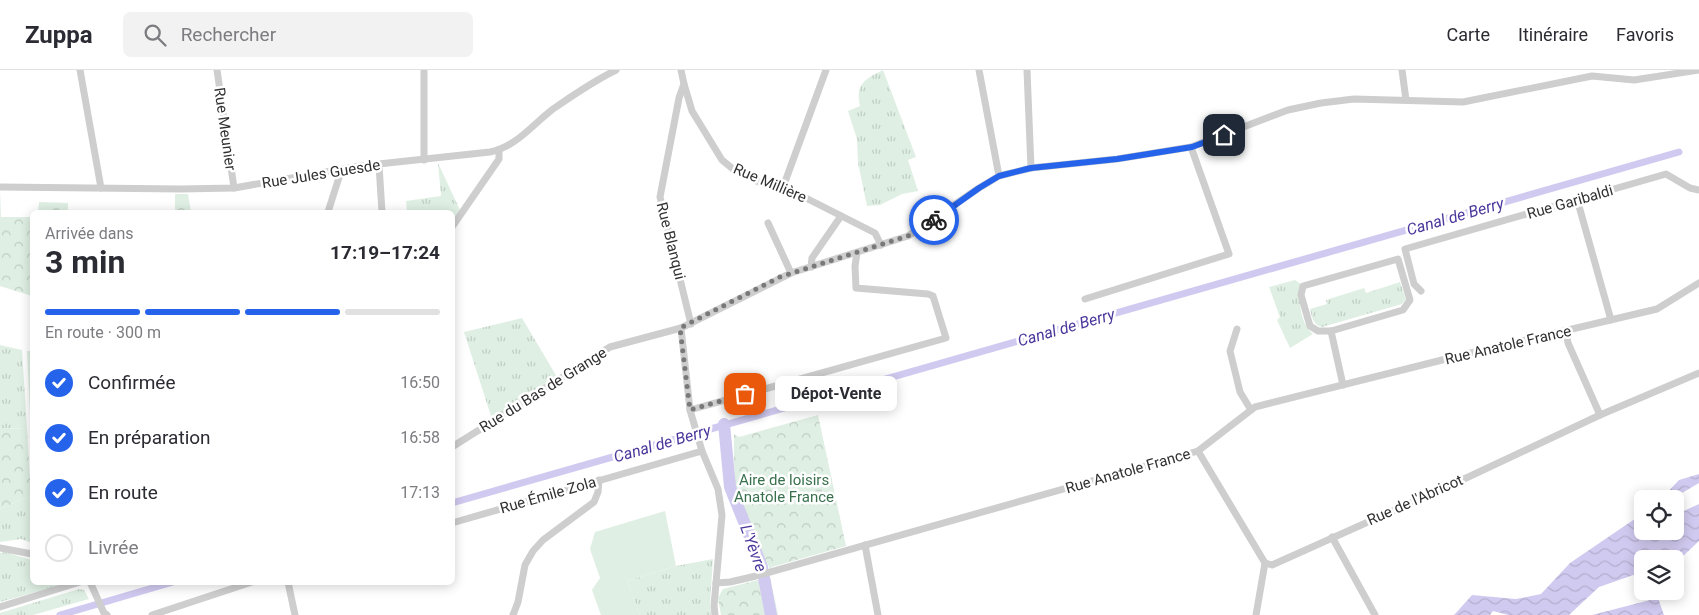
<!DOCTYPE html>
<html lang="fr">
<head>
<meta charset="utf-8">
<style>
  body { margin:0; font-family:Roboto,sans-serif; background:#f2f2f3; color:#2b2b33; height:100vh; display:flex; flex-direction:column; font-size:19px; white-space:nowrap }
  * { box-sizing:border-box; margin:0 }
  p { font-size:16px; color:#7c7c81 }
  .icon { flex:none; width:28px; height:28px; fill:none; stroke:currentColor; stroke-width:2; stroke-linecap:round; stroke-linejoin:round }
  .map { position:relative; flex:1; overflow:hidden }
  .side { position:absolute; left:30px; top:140px; width:425px; height:375px; display:flex; flex-direction:column; background:#fff; border-radius:8px; box-shadow:0 2px 12px #0003 }
  .side>* { flex:none }
  .buttons { position:absolute; left:1634px; top:420px; display:grid; gap:10px }
  .buttons a { display:grid; place-items:center; width:50px; height:50px; border-radius:8px; background:#fff; box-shadow:0 2px 12px #0003; font-size:25px }
  .pin { position:absolute; display:grid; place-items:center; width:42px; height:42px; color:#fff; margin:-21px; border-radius:10px; box-shadow:0 2px 8px #0006 }
  .courier { position:absolute; display:grid; place-items:center; width:50px; height:50px; margin:-25px; border:4px solid #2563eb; border-radius:50%; background:#fff; color:#222; box-shadow:0 1px 6px #0007 }
  .bubble { position:absolute; height:35px; border-radius:8px; background:#fff; box-shadow:0 2px 12px #0003; font-size:16px; font-weight:700; line-height:35px; text-align:center }
  .head em { font-style:normal; font-weight:700 }
  .head div { display:flex; flex-direction:column-reverse }
  .head { display:flex; align-items:center; justify-content:space-between; height:85px; padding:0 15px }
  h1 { font-size:32px; font-weight:700; line-height:38px }
  .bar { display:grid; grid-template-columns:repeat(4,1fr); gap:8px 5px; align-content:center; height:60px; padding:0 15px }
  .bar i { height:6px; border-radius:4px; background:#e1e1e2 }
  .bar .on { background:#2563eb }
  .bar p { grid-column:span 4 }
  ol { padding:0 15px; list-style:none }
  li { display:flex; align-items:center; gap:15px; height:55px }
  li p { margin-inline-start:auto }
  li .icon { padding:5px; border-radius:50%; background:#2563eb; color:#fff; stroke-width:4 }
  li:last-child { color:#7c7c81 }
  li i { width:28px; height:28px; border:2px solid #e1e1e2; border-radius:50% }
  header { display:flex; align-items:center; gap:30px; box-sizing:border-box; height:70px; padding:0 25px; background:#fff; border-bottom:1px solid #e1e1e2 }
  header strong { font-size:24px }
  nav { display:flex; gap:28px; margin-inline-start:auto; font-size:18px }
  .search { width:350px; height:45px; background:#f2f2f3; display:flex; align-items:center; gap:12px; box-sizing:border-box; padding:0 18px; border-radius:8px; color:#7c7c81; font-size:19px }
  .map>svg:first-child { display:block }
</style>
</head>
<body>
<header>
<strong>Zuppa</strong>
<div class="search"><svg class="icon" aria-label="search" viewBox="0 0 24 24"><circle cx="10" cy="10" r="6"/><path d="M15 15l6 6"/></svg>Rechercher</div>
<nav><a>Carte</a><a>Itinéraire</a><a>Favoris</a></nav>
</header>
<div class="map">
<svg width="1699" height="545" viewBox="0 0 1699 545">
  <defs>
    <pattern id="grass-tufts" width="24" height="20" patternUnits="userSpaceOnUse" patternTransform="scale(1.25)"><rect width="24" height="20" fill="#dfefe3"/><path d="M3 7l-1-3M5 7V3M7 7l1-3M15 17l-1-3M17 17v-4M19 17l1-3" fill="none" stroke="#c0cdc3"/></pattern>
    <pattern id="forest-crowns" width="20" height="18" patternUnits="userSpaceOnUse" patternTransform="scale(1.25)"><rect width="20" height="18" fill="#dfefe3"/><path d="M2 6a3 3 0 1 1 6 0M12 15a3 3 0 1 1 6 0" fill="none" stroke="#c0cdc3"/></pattern>
    <pattern id="water-waves" width="16" height="10" patternUnits="userSpaceOnUse" patternTransform="scale(1.25)"><rect width="16" height="10" fill="#d1caf0"/><path d="M0 5q4-4 8 0t8 0" fill="none" stroke="#b4aece"/></pattern>
  </defs>
  <rect width="100%" height="100%" fill="#fff"/>
  <!-- grass -->
  <g fill="url(#grass-tufts)">
    <path d="M883,0L916,87L908,90L918,121L902,124L880,135L867,136L858,93L857,69L848,41L860,36C855,14 865,9 883,0Z"/>
    <polygon points="438,93 460,140 453,151 452,142 407,142 406,131 441,126"/>
    <path d="M1295,210L1301,214C1298,229 1300,254 1313,264L1290,278L1277,250L1280,247L1269,217Z"/>
    <path d="M1400,212L1406,229L1402,234L1322,257C1313,255 1312,247 1310,239L1327,234L1326,230L1364,218L1366,223Z"/>
    <polygon points="522,248 557,307 492,349 464,262"/>
    <polygon points="0,275 22,280 27,359 0,358"/>
    <polygon points="27,281 32,281 32,385"/>
    <polygon points="31,426 32,473 21,469 0,472 0,439"/>
    <polygon points="5,482 32,490 32,512 69,513 0,532 0,483"/>
    <polygon points="713,489 710,535 711,545 640,545 627,511 676,496"/>
    <polygon points="79,519 84,520 89,529 33,545 0,545 0,543"/>
  </g>
  <!-- forest -->
  <g fill="url(#forest-crowns)">
    <polygon points="0,121 1,147 32,147 32,226 0,216"/>
    <polygon points="175,124 188,124 191,142 175,142"/>
    <polygon points="39,132 68,133 68,142 38,142"/>
    <polygon points="818,345 846,476 772,497 770,499 736,431 734,393 734,364 739,367"/>
    <polygon points="0,358 27,359 31,426 0,439"/>
    <polygon points="770,507 778,545 721,545 718,528 723,519"/>
  </g>
  <!-- garden -->
  <polygon fill="#dfefe3" points="665,441 676,496 627,511 640,545 601,545 592,520 600,508 590,479 595,462"/>
  <!-- water -->
  <g fill="url(#water-waves)">
    <polygon points="1699,404 1699,413 1682,423 1675,431 1675,429 1661,429 1679,410"/>
    <polygon points="1699,434 1699,471 1680,489 1675,491 1675,489 1642,489 1642,502 1599,517 1569,545 1508,545 1493,541 1490,545 1454,545 1472,525 1516,529 1541,524 1570,493 1642,444 1642,461 1675,461 1675,445"/>
    <polygon points="1658,528 1664,545 1592,545"/>
  </g>
  <g fill="none" stroke-linecap="round" stroke-linejoin="round">
    <!-- canal -->
    <g stroke="#d1caf0" stroke-width="7">
      <polyline points="452,433 1679,82"/>
      <polyline points="60,545 173,512"/>
    </g>
    <!-- river -->
    <polyline stroke="#d1caf0" stroke-width="12" points="724,354 730,417 762,497 771,545"/>
    <!-- minor -->
    <g stroke="#cecece" stroke-width="7">
      <polyline points="80,0 101,118"/>
      <polyline points="217,0 234,118"/>
      <polyline points="681,0 684,14 679,28 660,127 691,254"/>
      <polyline points="979,0 999,106"/>
      <polyline points="1027,0 1031,98"/>
      <polyline points="1402,0 1406,30"/>
      <polyline points="684,14 692,41 722,90 733,99 761,113 782,120 798,124 875,163 881,175"/>
      <polyline points="424,90 424,0"/>
      <polyline points="379,95 382,142"/>
      <path d="M0,117L181,119L234,118L360,96L490,82C516,77 532,55 553,39C573,25 594,11 616,0"/>
      <polyline points="782,120 826,0"/>
      <polyline points="1577,129 1611,250"/>
      <polyline points="328,142 341,101"/>
      <polyline points="768,153 791,203"/>
      <polyline points="452,157 499,89 499,81"/>
      <polygon points="1398,189 1410,230 1403,240 1331,261 1318,261 1310,256 1301,225 1303,216"/>
      <polyline points="811,197 812,188 841,146"/>
      <polyline points="1421,221 1414,214 1405,179 1666,104 1690,118 1699,120"/>
      <polyline points="1085,229 1229,184 1191,77"/>
      <polyline points="681,258 690,340 702,381 718,419 722,445 714,536 715,545"/>
      <polyline points="1237,259 1230,281 1240,322 1251,340"/>
      <polyline points="1331,261 1343,315"/>
      <polyline points="690,340 946,268 933,226 928,224 856,218 855,196 857,183"/>
      <polyline points="1600,345 1699,303"/>
      <polyline points="452,377 610,277 681,258 791,203 908,166 979,118 999,106 1031,98 1117,89 1191,77 1288,40 1321,33 1354,29 1463,32 1592,6 1634,10 1699,0"/>
      <polyline points="1198,381 1265,493 1272,495 1464,409 1600,345 1568,273 1566,261"/>
      <polyline points="452,453 702,381"/>
      <polyline points="1332,467 1375,545"/>
      <polyline points="865,475 878,545"/>
      <polyline points="0,478 32,484"/>
      <polyline points="90,512 104,543 107,545"/>
      <polyline points="288,512 295,545"/>
      <polyline points="716,513 730,512 756,506 1198,381 1255,337 1458,286 1657,239 1699,213"/>
      <polyline points="0,537 80,512"/>
      <polyline points="152,545 252,512"/>
      <polyline points="513,545 518,532 525,495 533,481 543,470 594,432 598,422 599,410"/>
      <polyline points="1256,545 1265,493"/>
    </g>
  </g>
  <g fill="none" stroke-linecap="round" stroke-linejoin="round">
    <!-- done -->
    <polyline stroke="#797979" stroke-width="5" stroke-dasharray="0 9" points="745,324 690,340 680,258 780,207 908,166 934,150"/>
    <!-- route -->
    <polyline stroke="#2563eb" stroke-width="6" points="934,150 979,118 999,106 1031,98 1117,89 1192,77 1224,65"/>
  </g>
  <g text-anchor="middle" stroke-width="5" stroke-linejoin="round" paint-order="stroke">
    <!-- street labels -->
    <g font-size="15" fill="#313131" stroke="#fff">
      <text transform="translate(225 59) rotate(82)" y="5">Rue Meunier</text>
      <text transform="translate(321 104) rotate(-9)" y="5">Rue Jules Guesde</text>
      <text transform="translate(770 113) rotate(23)" y="5">Rue Millière</text>
      <text transform="translate(1570 132) rotate(-16)" y="5">Rue Garibaldi</text>
      <text transform="translate(671 171) rotate(76)" y="5">Rue Blanqui</text>
      <text transform="translate(1508 275) rotate(-13)" y="5">Rue Anatole France</text>
      <text transform="translate(543 320) rotate(-32)" y="5">Rue du Bas de Grange</text>
      <text transform="translate(1128 401) rotate(-16)" y="5">Rue Anatole France</text>
      <text transform="translate(548 425) rotate(-16)" y="5">Rue Émile Zola</text>
      <text transform="translate(1415 430) rotate(-24)" y="5">Rue de l'Abricot</text>
    </g>
    <!-- park labels -->
    <g font-size="15" fill="#3a714d" stroke="#fff">
      <text x="784" y="415">Aire de loisirs<tspan x="784" dy="17">Anatole France</tspan></text>
    </g>
    <!-- water labels -->
    <g font-size="16" font-style="italic" fill="#4b379b" stroke="#fff">
      <text transform="translate(1455 146) rotate(-16)" y="6">Canal de Berry</text>
      <text transform="translate(1066 257) rotate(-16)" y="6">Canal de Berry</text>
      <text transform="translate(662 373) rotate(-16)" y="6">Canal de Berry</text>
      <text transform="translate(754 478) rotate(70)" y="6">L'Yèvre</text>
    </g>
  </g>
</svg>
<div class="buttons">
<a><svg class="icon" aria-label="locate" viewBox="0 0 24 24"><circle cx="12" cy="12" r="6"/><path d="M12 2v4M12 18v4M2 12h4M18 12h4"/></svg></a>
<a><svg class="icon" aria-label="layers" viewBox="0 0 24 24"><path d="M12 4l9 5-9 5-9-5zM3 14l9 5 9-5"/></svg></a>
</div>
<div class="pin" style="left:745px;top:324px;background:#ea580c"><svg class="icon" aria-label="bag" viewBox="0 0 24 24"><path d="M5 8h14l-1 12H6zM9 8a3 3 0 0 1 6 0"/></svg></div>
<div class="pin" style="left:1224px;top:65px;background:#1f2937"><svg class="icon" aria-label="home" viewBox="0 0 24 24"><path d="M3 11l9-7 9 7M6 9v11h12V9"/></svg></div>
<div class="courier" style="left:934px;top:150px"><svg class="icon" aria-label="bike" viewBox="0 0 24 24"><circle cx="6" cy="16" r="4"/><circle cx="18" cy="16" r="4"/><path d="M6 16l4-8h5l3 8M10 8l3 8H6M13 5h3"/></svg></div>
<div class="bubble" style="left:775px;top:306px;width:122px">Dépot-Vente</div>
<section class="side">
<div class="head"><div><h1>3 min</h1><p>Arrivée dans</p></div><em>17:19–17:24</em></div>
<div class="bar"><i class="on"></i><i class="on"></i><i class="on"></i><i></i><p>En route · 300 m</p></div>
<ol>
<li><svg class="icon" aria-label="check" viewBox="0 0 24 24"><path d="M5 12l5 5 9-10"/></svg>Confirmée<p>16:50</p></li>
<li><svg class="icon" aria-label="check" viewBox="0 0 24 24"><path d="M5 12l5 5 9-10"/></svg>En préparation<p>16:58</p></li>
<li><svg class="icon" aria-label="check" viewBox="0 0 24 24"><path d="M5 12l5 5 9-10"/></svg>En route<p>17:13</p></li>
<li><i></i>Livrée</li>
</ol>
</section>
</div>
</body>
</html>
